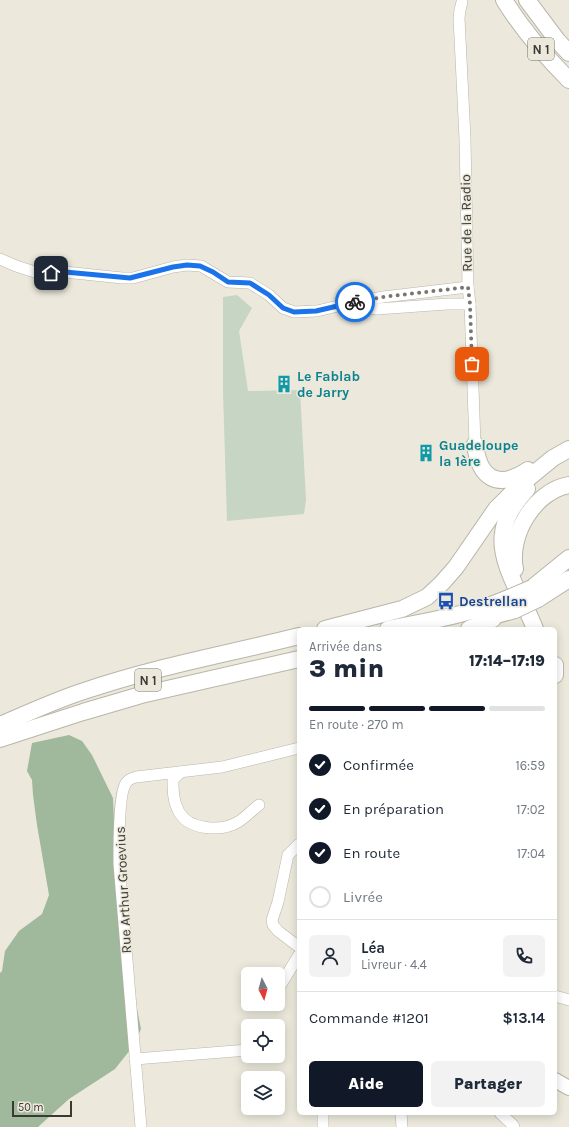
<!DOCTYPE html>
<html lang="fr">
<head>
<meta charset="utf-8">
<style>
  body { margin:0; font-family:Karla,sans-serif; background:#f2f2f3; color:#1f2937; height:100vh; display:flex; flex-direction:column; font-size:15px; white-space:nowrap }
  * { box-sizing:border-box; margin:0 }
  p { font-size:13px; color:#747a83 }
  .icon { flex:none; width:22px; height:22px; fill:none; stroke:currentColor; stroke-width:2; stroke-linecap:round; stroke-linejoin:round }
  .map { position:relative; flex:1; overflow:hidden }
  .panel { position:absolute; left:297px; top:627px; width:260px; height:488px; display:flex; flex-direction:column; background:#fff; border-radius:6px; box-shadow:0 2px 10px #0003 }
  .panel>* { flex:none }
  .needle { width:26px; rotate:174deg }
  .controls { position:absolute; left:241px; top:967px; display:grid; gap:8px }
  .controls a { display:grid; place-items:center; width:44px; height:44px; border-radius:6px; background:#fff; box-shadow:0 2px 10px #0003; font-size:20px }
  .scale { position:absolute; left:12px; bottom:10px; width:60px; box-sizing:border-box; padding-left:4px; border:2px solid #3a3934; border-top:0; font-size:11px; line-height:14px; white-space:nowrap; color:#3a3934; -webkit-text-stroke:3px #ece9dc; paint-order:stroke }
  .pin { position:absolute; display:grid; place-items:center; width:34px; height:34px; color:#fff; margin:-17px; border-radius:8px; box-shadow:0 2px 6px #0006 }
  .courier { position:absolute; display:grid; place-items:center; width:40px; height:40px; margin:-20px; border:3px solid #1a73e8; border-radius:50%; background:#fff; color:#222; box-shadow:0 1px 5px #0007 }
  .headline em { font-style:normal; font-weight:800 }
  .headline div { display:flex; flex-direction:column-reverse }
  .headline { display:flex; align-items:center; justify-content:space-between; height:68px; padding:0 12px }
  h1 { font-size:26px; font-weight:800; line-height:30px }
  .bar { display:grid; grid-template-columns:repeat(4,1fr); gap:6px 4px; align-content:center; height:48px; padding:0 12px }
  .bar i { height:5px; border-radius:3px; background:#e0e1e3 }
  .bar .on { background:#111827 }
  .bar p { grid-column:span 4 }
  .line { display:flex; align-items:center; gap:10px; padding:0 12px; border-top:1px solid #e0e1e3 }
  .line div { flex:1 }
  .round { display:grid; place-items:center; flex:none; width:42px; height:42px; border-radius:6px; background:#f2f2f3 }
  ol { padding:0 12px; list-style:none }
  li { display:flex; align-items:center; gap:12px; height:44px }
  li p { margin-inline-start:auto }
  li .icon { padding:4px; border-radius:50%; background:#111827; color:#fff; stroke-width:4 }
  li:last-child { color:#747a83 }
  li i { width:22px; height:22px; border:2px solid #e0e1e3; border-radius:50% }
  .action { display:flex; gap:8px; margin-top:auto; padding:8px 12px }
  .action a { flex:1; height:46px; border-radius:6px; background:#111827; color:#fff; font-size:16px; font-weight:800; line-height:46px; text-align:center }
  .action a+a { background:#f2f2f3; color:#1f2937 }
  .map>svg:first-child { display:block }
</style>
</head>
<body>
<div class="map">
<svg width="569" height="1127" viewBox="0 0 569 1127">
  <rect width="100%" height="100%" fill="#ece9dc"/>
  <!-- green -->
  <polygon fill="#c6d5c4" points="237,295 252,308 239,331 248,391 300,390 306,500 304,514 227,521 223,392 223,297"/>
  <!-- forest -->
  <polygon fill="#a0b89c" points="69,735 82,741 92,755 113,798 118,914 141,1029 134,1045 115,1069 69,1099 38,1127 0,1127 0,973 2,971 5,951 19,931 42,914 49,895 37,825 33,795 32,780 27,771 32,743"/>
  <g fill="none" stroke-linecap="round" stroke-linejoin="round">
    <!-- minor casing -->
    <g stroke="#b8b5a9" stroke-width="12">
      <g id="minor">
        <polyline points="462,2 460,10 459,18 465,139 468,287 470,304 475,444"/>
        <polyline points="0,259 16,266 38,273 65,272 122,278 133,278 173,267 187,265 201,266 228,282 250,283 269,295 283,308 294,312 317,311 342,305 383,297 468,287"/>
        <polyline points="353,306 377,309 447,304 470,304"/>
        <path d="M181,772L173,779C173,791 173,801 179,812C189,830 221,832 238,822C245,818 252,810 259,805"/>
        <polyline points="299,844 288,855 278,902 272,920 273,925 278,931 299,947"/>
        <polyline points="278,989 299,955"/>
        <polyline points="555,996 569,1000"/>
        <polyline points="135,1059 248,1050"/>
        <polyline points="323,1113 323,1127"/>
        <polyline points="401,1113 402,1127"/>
        <polyline points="500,1113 513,1125 514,1127"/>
        <path d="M141,1127L119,864C119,849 118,794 126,783C128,780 132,778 136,777L222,767L299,748"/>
      </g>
    </g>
    <!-- major casing -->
    <g stroke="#b8b5a9" stroke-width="16">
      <polyline id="major" points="555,1080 569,1088"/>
    </g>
    <!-- highway casing -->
    <g stroke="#b8b5a9" stroke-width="18">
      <g id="highway">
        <path d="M504,0C522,29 545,56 569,80"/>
        <polyline points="527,0 557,40 569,53"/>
        <path d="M475,444C479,479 498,490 528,470"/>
        <path d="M527,489C516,501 505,517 503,533C498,563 525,601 535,629"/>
        <path d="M515,569C508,536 534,491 569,485"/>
        <polyline points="532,588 569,558"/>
        <polyline points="538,599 569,579"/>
        <polyline points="481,619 515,610"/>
        <polyline points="325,629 402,609 427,597 442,583 456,567 496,509 520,485 553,458 569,449"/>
        <path d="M388,629C430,621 472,614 511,597"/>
        <polyline points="469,629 493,619"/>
        <polyline points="555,665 555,675"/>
        <path d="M0,725C28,713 56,700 84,691C154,667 227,654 299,636"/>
        <polyline points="0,739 83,712 141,695 299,659"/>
      </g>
    </g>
    <!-- minor -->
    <use href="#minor" stroke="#fff" stroke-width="11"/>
    <!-- major -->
    <use href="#major" stroke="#fff" stroke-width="14"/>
    <!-- highway -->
    <use href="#highway" stroke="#fff" stroke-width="16"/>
    <!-- highway-bridge casing -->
    <g stroke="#b8b5a9" stroke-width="18" stroke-linecap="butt">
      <g id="highway-bridge">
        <polyline points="511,597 532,588"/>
        <polyline points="515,610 538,599"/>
      </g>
    </g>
    <!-- highway-bridge -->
    <use href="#highway-bridge" stroke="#fff" stroke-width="16"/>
  </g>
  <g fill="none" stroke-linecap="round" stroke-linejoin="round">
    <!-- done -->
    <polyline stroke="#78776f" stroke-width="4" stroke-dasharray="0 7.2" points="355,302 383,297 468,287 470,304 472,364"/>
    <!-- route -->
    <polyline stroke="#1a73e8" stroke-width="5" points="51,273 65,272 130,278 173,267 187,265 200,266 213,272 228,282 250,283 269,295 283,308 294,312 316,311 355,302"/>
  </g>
  <!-- icons -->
  <defs>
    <g id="building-bare" transform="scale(1.38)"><path d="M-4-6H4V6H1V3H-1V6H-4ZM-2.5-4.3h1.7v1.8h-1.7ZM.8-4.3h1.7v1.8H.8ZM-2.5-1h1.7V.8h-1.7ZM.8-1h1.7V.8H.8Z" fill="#0f9aa8" stroke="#ece9dc" stroke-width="2.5" paint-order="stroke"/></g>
    <g id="bus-bare" transform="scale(1.38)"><path d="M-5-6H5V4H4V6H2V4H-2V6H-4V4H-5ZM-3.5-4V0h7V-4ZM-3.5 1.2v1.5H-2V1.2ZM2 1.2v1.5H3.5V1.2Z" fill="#1a4fb4" stroke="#ece9dc" stroke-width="2.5" paint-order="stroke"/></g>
  </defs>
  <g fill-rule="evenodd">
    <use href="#building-bare" x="284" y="384"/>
    <use href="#building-bare" x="426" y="453"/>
    <use href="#bus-bare" x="446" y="601"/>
  </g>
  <g text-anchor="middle" stroke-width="3" stroke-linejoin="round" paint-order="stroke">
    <!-- shield labels -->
    <g fill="#ece9dc" stroke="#6f6e66" stroke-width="1">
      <rect x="528" y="38" width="26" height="22" rx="3"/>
      <rect x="135" y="669" width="26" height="22" rx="3"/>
    </g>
    <g font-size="13" font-weight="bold" fill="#3a3934">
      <text x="541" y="54">N 1</text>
      <text x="148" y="685">N 1</text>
    </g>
    <!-- street labels -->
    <g font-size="14" fill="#3a3934" stroke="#ece9dc">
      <text transform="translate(466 223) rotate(-91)" y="5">Rue de la Radio</text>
      <text transform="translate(123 890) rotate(-93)" y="5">Rue Arthur Groevius</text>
    </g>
    <!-- culture labels -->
    <g font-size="14" font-weight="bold" fill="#0d838f" stroke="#ece9dc" text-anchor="start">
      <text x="297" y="381">Le Fablab<tspan x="297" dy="16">de Jarry</tspan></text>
      <text x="439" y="450">Guadeloupe<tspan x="439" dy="16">la 1ère</tspan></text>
    </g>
    <!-- transit labels -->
    <g font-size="14" font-weight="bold" fill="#164399" stroke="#ece9dc" text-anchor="start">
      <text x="459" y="606">Destrellan</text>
    </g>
  </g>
</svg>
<div class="controls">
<a><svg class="needle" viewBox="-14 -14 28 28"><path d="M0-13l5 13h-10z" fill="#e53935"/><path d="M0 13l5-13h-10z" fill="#747a83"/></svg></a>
<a><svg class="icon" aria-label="locate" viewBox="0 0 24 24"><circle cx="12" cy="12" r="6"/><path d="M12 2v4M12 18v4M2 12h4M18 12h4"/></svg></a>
<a><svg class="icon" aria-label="layers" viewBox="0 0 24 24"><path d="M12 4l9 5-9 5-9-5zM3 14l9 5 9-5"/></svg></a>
</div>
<div class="scale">50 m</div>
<div class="pin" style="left:472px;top:364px;background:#ea580c"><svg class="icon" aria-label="bag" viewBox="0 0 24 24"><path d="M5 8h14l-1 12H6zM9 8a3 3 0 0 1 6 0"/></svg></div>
<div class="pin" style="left:51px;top:273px;background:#1f2937"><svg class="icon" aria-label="home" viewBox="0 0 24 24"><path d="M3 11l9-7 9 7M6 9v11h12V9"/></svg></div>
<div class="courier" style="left:355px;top:302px"><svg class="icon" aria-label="bike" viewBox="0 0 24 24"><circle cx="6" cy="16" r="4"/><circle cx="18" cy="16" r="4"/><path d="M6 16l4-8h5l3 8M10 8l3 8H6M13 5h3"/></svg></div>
<section class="panel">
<div class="headline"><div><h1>3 min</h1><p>Arrivée dans</p></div><em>17:14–17:19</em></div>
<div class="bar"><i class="on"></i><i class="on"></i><i class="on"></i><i></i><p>En route · 270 m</p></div>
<ol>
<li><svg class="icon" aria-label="check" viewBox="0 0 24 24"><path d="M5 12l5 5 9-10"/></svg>Confirmée<p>16:59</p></li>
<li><svg class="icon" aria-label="check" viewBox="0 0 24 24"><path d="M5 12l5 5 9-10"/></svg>En préparation<p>17:02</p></li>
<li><svg class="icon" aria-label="check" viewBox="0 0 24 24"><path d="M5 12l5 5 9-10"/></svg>En route<p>17:04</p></li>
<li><i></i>Livrée</li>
</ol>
<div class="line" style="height:72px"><a class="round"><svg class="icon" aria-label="person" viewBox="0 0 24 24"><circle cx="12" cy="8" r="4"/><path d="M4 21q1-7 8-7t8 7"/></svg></a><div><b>Léa</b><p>Livreur · 4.4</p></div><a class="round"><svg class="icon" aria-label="phone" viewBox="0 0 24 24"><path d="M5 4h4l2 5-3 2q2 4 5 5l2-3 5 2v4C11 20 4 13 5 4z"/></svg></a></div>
<div class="line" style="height:52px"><div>Commande #1201</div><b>$13.14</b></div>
<div class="action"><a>Aide</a><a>Partager</a></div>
</section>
</div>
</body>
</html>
